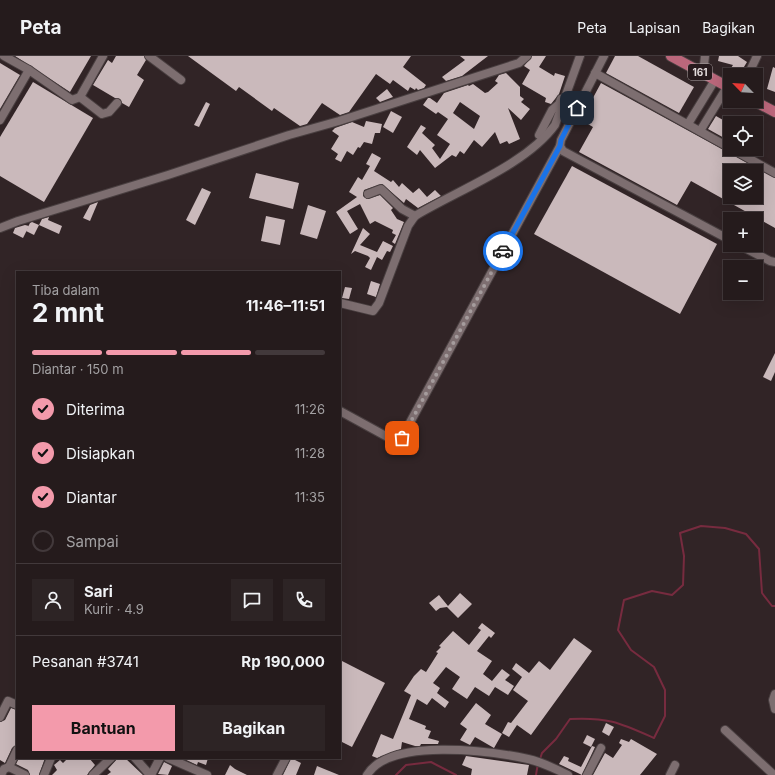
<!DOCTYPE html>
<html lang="id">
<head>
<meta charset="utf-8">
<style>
  body { margin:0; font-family:Inter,sans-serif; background:#2d2425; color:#f1f3f6; height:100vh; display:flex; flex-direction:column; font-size:15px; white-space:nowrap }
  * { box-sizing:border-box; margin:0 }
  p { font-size:13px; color:#a3a1a3 }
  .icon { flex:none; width:22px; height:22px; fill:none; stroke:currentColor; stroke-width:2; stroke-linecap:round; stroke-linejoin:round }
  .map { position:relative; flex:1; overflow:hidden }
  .panel { position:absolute; left:16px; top:215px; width:325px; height:488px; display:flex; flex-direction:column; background:#251b1c; border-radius:0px; box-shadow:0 4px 16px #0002,0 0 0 1px #42393b }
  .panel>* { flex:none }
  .needle { width:26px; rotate:295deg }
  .controls { position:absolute; left:723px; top:12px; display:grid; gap:8px }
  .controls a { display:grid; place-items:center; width:40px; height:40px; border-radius:0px; background:#251b1c; box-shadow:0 4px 16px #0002,0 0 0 1px #42393b; font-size:20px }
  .pin { position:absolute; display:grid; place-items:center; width:34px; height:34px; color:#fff; margin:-17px; border-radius:8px; box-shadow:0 2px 6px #0006 }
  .courier { position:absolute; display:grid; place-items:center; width:40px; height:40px; margin:-20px; border:3px solid #1a73e8; border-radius:50%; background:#fff; color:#222; box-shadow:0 1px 5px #0007 }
  .head em { font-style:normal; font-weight:700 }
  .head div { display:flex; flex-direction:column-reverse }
  .head { display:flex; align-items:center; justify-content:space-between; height:68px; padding:0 16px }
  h1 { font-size:26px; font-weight:700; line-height:30px }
  .bar { display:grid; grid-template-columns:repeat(4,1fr); gap:6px 4px; align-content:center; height:48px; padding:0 16px }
  .bar i { height:5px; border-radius:3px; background:#42393b }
  .bar .on { background:#f39aab }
  .bar p { grid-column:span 4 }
  .line { display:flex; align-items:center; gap:10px; padding:0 16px; border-top:1px solid #42393b }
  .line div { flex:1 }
  .round { display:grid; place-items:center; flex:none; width:42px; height:42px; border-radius:0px; background:#2d2425 }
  ol { padding:0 16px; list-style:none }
  li { display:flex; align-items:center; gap:12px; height:44px }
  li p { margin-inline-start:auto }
  li .icon { padding:4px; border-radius:50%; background:#f39aab; color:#111; stroke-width:4 }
  li:last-child { color:#a3a1a3 }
  li i { width:22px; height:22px; border:2px solid #42393b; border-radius:50% }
  .action { display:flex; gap:8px; margin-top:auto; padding:8px 16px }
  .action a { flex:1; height:46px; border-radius:0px; background:#f39aab; color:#111; font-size:16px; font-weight:700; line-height:46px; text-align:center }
  .action a+a { background:#2d2425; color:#f1f3f6 }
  header { display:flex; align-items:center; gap:24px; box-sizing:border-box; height:56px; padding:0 20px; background:#251b1c; border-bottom:1px solid #42393b }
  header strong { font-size:19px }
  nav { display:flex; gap:22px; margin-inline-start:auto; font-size:14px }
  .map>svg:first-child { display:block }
</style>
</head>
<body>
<header>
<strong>Peta</strong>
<nav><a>Peta</a><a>Lapisan</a><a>Bagikan</a></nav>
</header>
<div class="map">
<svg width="775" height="719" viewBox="0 0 775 719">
  <rect width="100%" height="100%" fill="#312426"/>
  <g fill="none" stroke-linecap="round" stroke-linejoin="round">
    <!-- stream -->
    <g stroke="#772b3f" stroke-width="2">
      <path d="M540,703L542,697L556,683L570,663C608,661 620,667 654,682L665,660V634L654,611L631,594L618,574L624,544L652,535L672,539L683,529L684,500L680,477L701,470L725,472L746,478L759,493L762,537L772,550H775"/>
      <polyline points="396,719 406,709 431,706 456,719"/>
      <polyline points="536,719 538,707"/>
    </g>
  </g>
  <!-- building -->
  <g fill="#cab9bb" fill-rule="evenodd">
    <polygon points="15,0 91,0 70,36"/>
    <polygon points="116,0 144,0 146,4 137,19 144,24 129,51 122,47 120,43 115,42 93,29 108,4 112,7"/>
    <polygon points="188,0 411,0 403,11 426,29 424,32 418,34 416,32 415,34 410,31 408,35 393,24 390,28 376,18 349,56 340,59 322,47 307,68 300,70 274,52 272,55 239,31 236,35"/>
    <polygon points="460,0 488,0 462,20 446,25 442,21 465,4"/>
    <polygon points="532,0 546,0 539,11 554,20 555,17 565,20 559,38 551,48 545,46 546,42 522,28 530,14 524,10"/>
    <polygon points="615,0 638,0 694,31 679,57 606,17"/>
    <polygon points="719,0 738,0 747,6 739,19 736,19 729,15 733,9 718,5"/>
    <polygon points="0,7 20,19 0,53"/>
    <polygon points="773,11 775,12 775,36 767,33"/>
    <path d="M506,17L520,31V40L524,43L521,46L530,53L521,64L508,52L520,83L509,88L507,85L500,88L495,76L482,91L474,84L464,98L460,95L456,101L452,99L435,112L420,94L417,99L407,91L421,69L426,72L422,77L435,89L432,92L440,103L450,88L437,79L448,63L438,56L436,58L423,49L428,42H430L437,47L444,37L468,29L469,30L473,28L485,37L488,36L498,27L495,25L499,19ZM460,46L480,60L474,73L453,57Z"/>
    <polygon points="33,26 93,62 44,146 0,120 0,81"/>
    <path d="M601,27L775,122V172L691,125L677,149L579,96L593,71L581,64ZM730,115H756V141H730Z"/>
    <polygon points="387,33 393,41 380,46 376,42"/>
    <polygon points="206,46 210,48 199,71 194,69"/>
    <polygon points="391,55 402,61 393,77 383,71"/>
    <polygon points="716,60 730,68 730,75 726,83 708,73"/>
    <polygon points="366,65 382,68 380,77 375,77 372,88 364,86 360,92 358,91 353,99 347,95 341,106 335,103 338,98 331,93 339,80 332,75 335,72 352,66 364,71"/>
    <polygon points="372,97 381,102 374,115 391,126 393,124 399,131 402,127 413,137 419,132 427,141 435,134 441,140 418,152 406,143 404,147 382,128 364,134 363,140 367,143 380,139 393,152 391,154 397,163 404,166 395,188 392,186 396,179 392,177 393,174 375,165 370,168 360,148 347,155 358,173 350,178 336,156 357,141 349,136 358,121 362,124 370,110 366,108"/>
    <polygon points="572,110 717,188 680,258 534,178"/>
    <polygon points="256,117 299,127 293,153 249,142"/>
    <polygon points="202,132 211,136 195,169 186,164"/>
    <polygon points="98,146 90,165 83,162 90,149"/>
    <polygon points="308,149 326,155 317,183 300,178"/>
    <polygon points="266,160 285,164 280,189 261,185"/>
    <polygon points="49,161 48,164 62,170 59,178 39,169 42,163"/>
    <polygon points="32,166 39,169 34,179 26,175 30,167"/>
    <polygon points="25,169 29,170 23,182 13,177 15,172"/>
    <polygon points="363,172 370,178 360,189 377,196 383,185 393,190 390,196 387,195 382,204 377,201 371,214 365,211 370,202 368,200 355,195 351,198"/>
    <polygon points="371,225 380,228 376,241 367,238"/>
    <polygon points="345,231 352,232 349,243 342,242"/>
    <polygon points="775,297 775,316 771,325 763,321"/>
    <polygon points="460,537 472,548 458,562 447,551 440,552 436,555 429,547 439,539 448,550"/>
    <polygon points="482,567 495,577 491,582 489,580 477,595 492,605 483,618 492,625 502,613 510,619 505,624 514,630 508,639 495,631 489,640 475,631 467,643 452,633 460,621 446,611 433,627 440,632 437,637 449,646 445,652 432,642 427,649 417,643 409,663 426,670 425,673 431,675 428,682 439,685 438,688 421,688 420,690 415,690 402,686 401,693 377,702 372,700 381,678 393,683 411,639 404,635 414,620 421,613 426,616 438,597 436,596 441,591 439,590 453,575 469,589 481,574 478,572"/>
    <polygon points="574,582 592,595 531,679 517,669 509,681 502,677 508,666 511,667 528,645 513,634 522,621 512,613 516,607 529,617 539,605 550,614"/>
    <polygon points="342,605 385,627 352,691 340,685 340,609"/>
    <polygon points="476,647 491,659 485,668 502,678 494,692 475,681 470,689 460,684 467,673 460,668"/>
    <polygon points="11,652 17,654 17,689 12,692 5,707 0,704 0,666 5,664"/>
    <polygon points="606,667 614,671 609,680 602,676"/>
    <polygon points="587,679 595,683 591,691 583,687"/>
    <polygon points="621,683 629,686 631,683 657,698 640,719 593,719 605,697 613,702 622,689 619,687"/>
    <polygon points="592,690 595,691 582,719 559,708 564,700 569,702 568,705 581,711"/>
    <polygon points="466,700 529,709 527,719 471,719 472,713 462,709"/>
    <polygon points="19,702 45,702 39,719 30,719 28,714 16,708"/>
    <polygon points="68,702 89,702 95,709 87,719 52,719 57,714 54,709 60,704 63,707"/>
    <polygon points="118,702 125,702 143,719 107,719 111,716 108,713"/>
    <polygon points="182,702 208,702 206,709 198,706 197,709"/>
    <polygon points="291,702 301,707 296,719 283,719"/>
    <polygon points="164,706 172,710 168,719 158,718"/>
    <polygon points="230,709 235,713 247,719 225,719"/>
    <polygon points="317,710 339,719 314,719"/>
  </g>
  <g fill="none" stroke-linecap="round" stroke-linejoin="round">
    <!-- minor casing -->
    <g stroke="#493f40" stroke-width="10">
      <g id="minor">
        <polyline points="4,0 29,14 72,44 80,41 103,0"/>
        <polyline points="149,0 181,24"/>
        <polyline points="604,0 561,84 560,90 563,95 730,184"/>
        <polyline points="595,17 730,92"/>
        <polyline points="703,18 705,0"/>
        <polyline points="748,19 757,0"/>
        <polyline points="80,41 102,58 109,56 117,47"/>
        <polyline points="0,64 29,14"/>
        <polyline points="688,68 715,24"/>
        <polyline points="700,75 727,31"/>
        <polyline points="539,79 552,54 559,48 561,43"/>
        <polyline points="732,93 775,117"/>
        <polyline points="368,138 381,133 402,153 415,160"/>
        <polyline points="0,172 18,165 168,119 289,79 339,65 519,7 527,0"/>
        <polyline points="739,189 770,205 775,206"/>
        <path d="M340,247L373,255L379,247L408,170L415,160C458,134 526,109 555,69L580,0"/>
        <polyline points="340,355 393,384 400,385 560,90"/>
        <polyline points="775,638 773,644 775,653"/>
        <polyline points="0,661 8,645 17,649"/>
        <polyline points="725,674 774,719"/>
        <polyline points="135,702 150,719"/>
        <polyline points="168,702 207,719"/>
        <polyline points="9,711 17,694"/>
        <polyline points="1,719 4,713 9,711 25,719"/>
        <polyline points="44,719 51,702"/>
        <polyline points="93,719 111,702"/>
        <polyline points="151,719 160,702"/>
        <polyline points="277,719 286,702"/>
        <path d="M367,719C390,681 491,695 528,703C542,706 556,713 568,719"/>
        <polyline points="587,719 601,692"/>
        <polyline points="670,719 675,709"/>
      </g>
    </g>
    <!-- major casing -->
    <g stroke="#493f40" stroke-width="12">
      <g id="major">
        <polyline points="671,0 730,32"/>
        <polyline points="754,45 775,56"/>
      </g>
    </g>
    <!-- minor -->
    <use href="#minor" stroke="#7d6e70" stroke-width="8"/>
    <!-- major -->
    <use href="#major" stroke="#bb677b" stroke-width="10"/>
  </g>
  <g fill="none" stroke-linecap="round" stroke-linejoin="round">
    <!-- done -->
    <polyline stroke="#a59c9d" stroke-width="4" stroke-dasharray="0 7.2" points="402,382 503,195"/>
    <!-- route -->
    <polyline stroke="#1a73e8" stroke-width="5" points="503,195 560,90 561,84 577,52"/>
  </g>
  <g text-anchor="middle" stroke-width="4" stroke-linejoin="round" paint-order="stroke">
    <!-- shield labels -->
    <rect fill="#271a1d" stroke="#aba2a3" stroke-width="1" x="688" y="8" width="24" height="16" rx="3"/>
    <g font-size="10" font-weight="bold" fill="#e4dcdd">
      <text x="700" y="20">161</text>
    </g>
  </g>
</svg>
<div class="controls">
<a><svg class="needle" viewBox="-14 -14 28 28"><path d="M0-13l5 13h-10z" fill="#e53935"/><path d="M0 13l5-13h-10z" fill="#a3a1a3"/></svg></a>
<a><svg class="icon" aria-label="locate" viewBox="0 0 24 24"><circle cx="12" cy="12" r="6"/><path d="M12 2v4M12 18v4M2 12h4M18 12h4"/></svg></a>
<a><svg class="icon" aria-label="layers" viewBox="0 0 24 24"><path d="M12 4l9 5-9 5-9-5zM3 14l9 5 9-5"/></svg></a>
<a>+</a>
<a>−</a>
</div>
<div class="pin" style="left:402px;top:382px;background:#ea580c"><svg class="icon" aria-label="bag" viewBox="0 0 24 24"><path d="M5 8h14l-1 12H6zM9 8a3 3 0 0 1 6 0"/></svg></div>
<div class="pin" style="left:577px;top:52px;background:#1f2937"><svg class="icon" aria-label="home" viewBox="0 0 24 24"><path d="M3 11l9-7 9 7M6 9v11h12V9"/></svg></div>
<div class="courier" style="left:503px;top:195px"><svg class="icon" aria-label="car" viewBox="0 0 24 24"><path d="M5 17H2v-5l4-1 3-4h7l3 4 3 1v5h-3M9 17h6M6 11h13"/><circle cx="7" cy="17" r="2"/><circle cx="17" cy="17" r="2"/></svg></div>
<section class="panel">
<div class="head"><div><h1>2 mnt</h1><p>Tiba dalam</p></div><em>11:46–11:51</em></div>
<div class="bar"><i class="on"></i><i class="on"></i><i class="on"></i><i></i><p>Diantar · 150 m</p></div>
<ol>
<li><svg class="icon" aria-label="check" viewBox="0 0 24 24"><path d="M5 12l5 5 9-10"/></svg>Diterima<p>11:26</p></li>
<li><svg class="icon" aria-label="check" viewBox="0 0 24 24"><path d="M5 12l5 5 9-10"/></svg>Disiapkan<p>11:28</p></li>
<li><svg class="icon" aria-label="check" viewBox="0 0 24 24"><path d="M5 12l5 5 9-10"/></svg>Diantar<p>11:35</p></li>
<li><i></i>Sampai</li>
</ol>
<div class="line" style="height:72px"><a class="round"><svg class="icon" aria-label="person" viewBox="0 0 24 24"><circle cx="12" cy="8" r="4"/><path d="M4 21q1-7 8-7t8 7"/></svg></a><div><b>Sari</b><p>Kurir · 4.9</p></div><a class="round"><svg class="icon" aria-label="chat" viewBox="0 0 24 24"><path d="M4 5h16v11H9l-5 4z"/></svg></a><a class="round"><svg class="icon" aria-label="phone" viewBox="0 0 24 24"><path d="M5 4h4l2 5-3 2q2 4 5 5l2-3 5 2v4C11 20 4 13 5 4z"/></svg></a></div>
<div class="line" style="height:52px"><div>Pesanan #3741</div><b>Rp 190,000</b></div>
<div class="action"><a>Bantuan</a><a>Bagikan</a></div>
</section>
</div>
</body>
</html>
